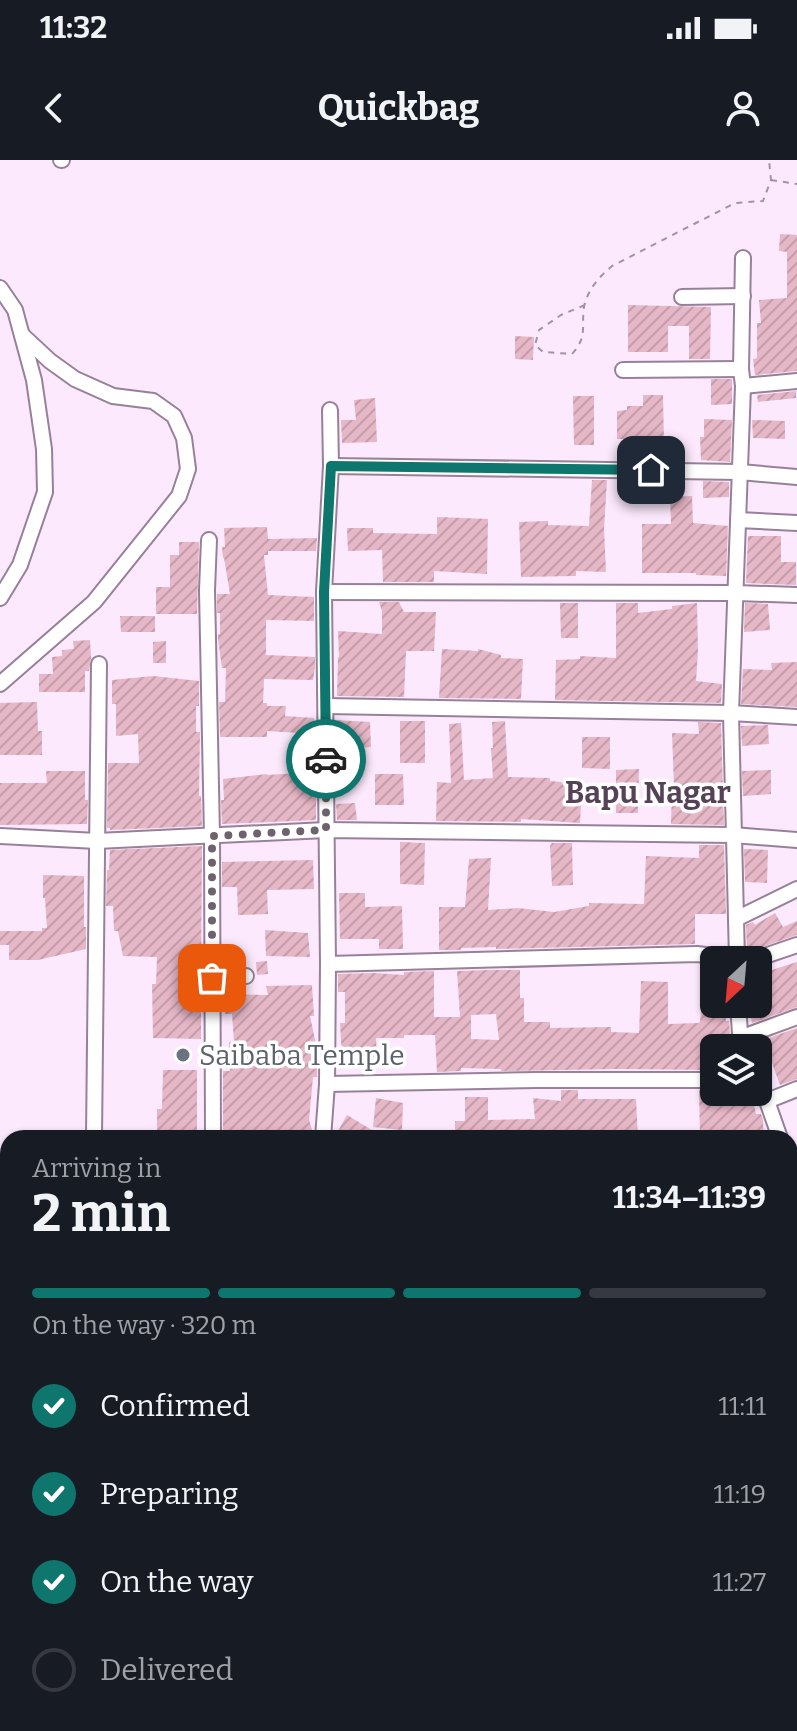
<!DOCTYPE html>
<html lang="en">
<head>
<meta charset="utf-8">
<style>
  body { margin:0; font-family:Bitter,serif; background:#242831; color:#f1f3f6; height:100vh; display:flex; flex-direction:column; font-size:30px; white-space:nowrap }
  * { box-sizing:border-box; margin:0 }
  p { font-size:26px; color:#9ea1a6 }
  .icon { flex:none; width:44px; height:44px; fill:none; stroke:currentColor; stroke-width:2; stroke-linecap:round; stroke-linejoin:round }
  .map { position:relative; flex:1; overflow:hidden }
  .side { position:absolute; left:0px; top:970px; width:798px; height:602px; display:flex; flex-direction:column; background:#171b24; border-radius:24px 24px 0 0; box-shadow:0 2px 6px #0004 }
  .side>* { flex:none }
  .needle { width:52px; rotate:206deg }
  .fabs { position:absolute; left:700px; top:786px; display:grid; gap:16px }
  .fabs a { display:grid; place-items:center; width:72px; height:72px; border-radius:12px; background:#171b24; box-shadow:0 2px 6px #0004; font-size:40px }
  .pin { position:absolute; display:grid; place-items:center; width:68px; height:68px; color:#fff; margin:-34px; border-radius:16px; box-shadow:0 4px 12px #0006 }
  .courier { position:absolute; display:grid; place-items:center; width:80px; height:80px; margin:-40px; border:6px solid #0f766e; border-radius:50%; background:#fff; color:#222; box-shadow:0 2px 10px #0007 }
  .head em { font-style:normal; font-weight:700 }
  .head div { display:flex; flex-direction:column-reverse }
  .head { display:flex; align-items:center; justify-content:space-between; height:136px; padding:0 32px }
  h1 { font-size:52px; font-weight:700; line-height:60px }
  .bar { display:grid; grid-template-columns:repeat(4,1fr); gap:12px 8px; align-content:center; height:96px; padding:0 32px }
  .bar i { height:10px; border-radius:6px; background:#363941 }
  .bar .active { background:#0f766e }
  .bar p { grid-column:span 4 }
  ol { padding:0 32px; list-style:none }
  li { display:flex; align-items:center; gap:24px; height:88px }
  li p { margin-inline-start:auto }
  li .icon { padding:8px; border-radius:50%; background:#0f766e; color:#fff; stroke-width:4 }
  li:last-child { color:#9ea1a6 }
  li i { width:44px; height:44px; border:4px solid #363941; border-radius:50% }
  .status { display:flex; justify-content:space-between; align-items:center; height:56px; padding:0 40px; background:#171b24; direction:ltr }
  .status svg { height:22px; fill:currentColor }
  header { display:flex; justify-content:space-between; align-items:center; height:104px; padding:0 32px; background:#171b24; font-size:36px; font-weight:700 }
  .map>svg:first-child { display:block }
</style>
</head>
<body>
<div class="status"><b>11:32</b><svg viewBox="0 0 49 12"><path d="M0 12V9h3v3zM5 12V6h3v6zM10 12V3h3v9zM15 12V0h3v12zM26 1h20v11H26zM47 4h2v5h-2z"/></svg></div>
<header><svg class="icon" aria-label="back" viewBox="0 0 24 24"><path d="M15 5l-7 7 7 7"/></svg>Quickbag<svg class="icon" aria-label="person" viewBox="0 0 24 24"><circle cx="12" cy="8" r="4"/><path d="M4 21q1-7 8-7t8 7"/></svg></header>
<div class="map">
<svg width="797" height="1571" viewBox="0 0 797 1571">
  <defs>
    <pattern id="building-hatch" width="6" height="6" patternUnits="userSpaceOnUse" patternTransform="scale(2)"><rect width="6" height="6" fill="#e6b7c6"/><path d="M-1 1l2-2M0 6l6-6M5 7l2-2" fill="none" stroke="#c59daa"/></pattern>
  </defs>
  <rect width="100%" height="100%" fill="#fce9fd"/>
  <!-- building -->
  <g fill="url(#building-hatch)" fill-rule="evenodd">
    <polygon points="780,74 797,75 797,211 755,215 753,199 757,198 757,163 761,163 759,140 787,138 787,92 779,91"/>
    <polygon points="628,145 711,147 710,199 689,199 689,166 668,166 668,192 628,192"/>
    <polygon points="515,176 534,177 533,200 515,199"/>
    <polygon points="711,219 732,219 732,244 711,245"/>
    <polygon points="796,231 796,238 758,242 757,235"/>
    <polygon points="643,235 663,235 664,284 643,284 643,279 617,279 617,251 627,250 627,246 643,246"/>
    <polygon points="573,236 594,236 594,285 574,285"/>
    <polygon points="375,238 377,282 342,283 341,260 356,260 354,240"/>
    <polygon points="704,259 732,260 730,302 701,300 700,277 704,277"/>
    <polygon points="752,260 785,261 785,279 753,278"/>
    <polygon points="592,320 607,320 604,369 606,412 576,411 576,416 521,417 519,362 548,361 548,365 589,366"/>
    <polygon points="703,321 729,322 729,337 703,338"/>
    <polygon points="692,336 693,363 728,366 726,416 696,415 696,413 642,413 642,364 671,364 670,337"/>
    <polygon points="437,357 488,359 487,414 434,411 434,422 383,422 382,390 348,391 347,368 373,368 373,373 437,374"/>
    <polygon points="267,367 268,379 317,378 316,391 268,391 268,395 264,395 268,435 314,437 314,461 266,460 266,495 315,497 315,508 313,520 264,519 263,543 267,543 267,546 286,546 285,556 314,558 315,574 267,571 267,577 220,577 219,542 225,542 226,508 222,508 218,479 218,474 220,474 220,453 217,453 217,434 230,434 224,398 223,398 222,387 225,387 224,368"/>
    <polygon points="748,376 781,376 781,402 796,402 796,425 746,423"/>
    <polygon points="179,382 199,382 197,454 156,454 156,427 170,427 170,395 179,395"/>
    <polygon points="379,442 399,442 404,452 436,452 434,491 406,491 404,537 337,536 338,497 339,497 338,471 382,474 382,451"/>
    <polygon points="560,443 578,443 578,478 561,478"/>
    <polygon points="616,443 638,443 638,453 672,449 672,446 697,443 698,492 696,521 722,524 721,543 555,540 556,500 580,499 580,496 616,498"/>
    <polygon points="745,443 768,444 770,470 744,472"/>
    <polygon points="120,456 155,456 155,472 121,472"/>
    <polygon points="90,480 91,498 89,511 85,511 85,532 39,532 39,514 53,514 52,497 62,496 62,490 74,489 73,481"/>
    <polygon points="166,481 166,503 153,503 153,482"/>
    <polygon points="442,489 478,491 478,489 501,495 501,498 523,499 521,539 439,538"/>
    <polygon points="797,502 797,547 741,544 743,509 772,510 771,503"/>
    <polygon points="153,516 199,521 199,546 196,546 196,572 200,572 199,636 201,636 202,666 110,670 110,668 107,668 108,603 139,603 138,574 116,576 116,544 112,544 112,520"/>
    <polygon points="37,542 38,571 42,571 42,595 0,595 0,543"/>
    <polygon points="335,560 370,562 371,587 336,589"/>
    <rect x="400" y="561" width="25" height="42"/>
    <polygon points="505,561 508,617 550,618 550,621 582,624 580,663 521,659 521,662 436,661 437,622 451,623 449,564 461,563 464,620 493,618 491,588 493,588 492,562"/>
    <polygon points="698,562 721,563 724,665 671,664 672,628 674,627 672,573 699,574"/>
    <polygon points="768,565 769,584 742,586 741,566"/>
    <polygon points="582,577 610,577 610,609 582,608"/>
    <polygon points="639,609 638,653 616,653 616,610"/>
    <polygon points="771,610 771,634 743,636 742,611"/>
    <polygon points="46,611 85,611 85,640 88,640 87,664 0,665 0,623 47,623"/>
    <polygon points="316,612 316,660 222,664 221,640 224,640 223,619 267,614 267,615"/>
    <polygon points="375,614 403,614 404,645 375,645"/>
    <polygon points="355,643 357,660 337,660 336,644"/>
    <polygon points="400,682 425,683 424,725 400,724"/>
    <polygon points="552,683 572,683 573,725 552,726 550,686"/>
    <polygon points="699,685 724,685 726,754 695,754 695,784 496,789 496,787 461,788 461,790 439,790 439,747 465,747 469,699 491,698 488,750 518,748 554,752 589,746 589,743 644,744 646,696 699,698"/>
    <polygon points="202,686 201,819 185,820 185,833 201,834 201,879 153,878 152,824 156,824 157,797 123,796 118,771 114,771 113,746 106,746 107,710 109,710 110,690"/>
    <polygon points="744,689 768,690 767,723 745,722"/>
    <polygon points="313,700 314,729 267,730 268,754 238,755 237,727 222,727 222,702"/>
    <polygon points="43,715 84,716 84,767 86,767 86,789 38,800 9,800 9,785 0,785 0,771 42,771 42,768 47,768 45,738 43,738"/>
    <polygon points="339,733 365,733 365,747 402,746 403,789 379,789 379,779 340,779"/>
    <polygon points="775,753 783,767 797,761 797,775 747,792 746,765 753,762 755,765"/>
    <polygon points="265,770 308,773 310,797 266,796"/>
    <polygon points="267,801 268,814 257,815 256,802"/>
    <polygon points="797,802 797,847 752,863 748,844 758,844 758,809 771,804 772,810"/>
    <path d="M489,810H520V838H524V862H550V868L611,867V872L639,873L641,821L668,822V864L698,863L700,862L702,842L701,823H714V844H725L726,861H729L731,888H714V910L616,909L501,911V909L461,908V911L437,912L435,875H404V878H376L377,897H342L340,863H345V832H338V814L374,813L404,815V812L434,811V857H460L457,811ZM496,854L499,880L471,879V855Z"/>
    <polygon points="312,825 314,856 310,856 317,889 317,917 313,917 309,960 313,973 313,978 223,978 223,911 230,911 229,882 234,882 232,854 225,854 225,834 268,835 266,826"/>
    <polygon points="797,868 797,919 780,925 771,900 761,903 758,888 756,888 754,883"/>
    <polygon points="163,910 197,910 197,972 157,972 157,949 162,949"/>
    <polygon points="561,930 578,930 578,939 636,939 638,978 612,978 612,975 578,976 578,978 455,978 455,961 465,961 465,937 488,937 488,960 535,959 533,938 561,941"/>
    <polygon points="699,930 714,930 714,932 751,932 756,954 761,954 763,960 764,978 700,978"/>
    <polygon points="376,938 403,943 402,970 373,967"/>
    <polygon points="347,955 385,978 346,978 338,971"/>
  </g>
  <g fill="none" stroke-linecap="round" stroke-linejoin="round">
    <!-- street casing -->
    <g stroke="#978199" stroke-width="18">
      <g id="street">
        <polyline points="61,0 62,0"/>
        <polyline points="0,128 15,150 34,220 44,289 45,332 20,405 0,438"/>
        <polyline points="682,137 743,136"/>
        <polyline points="623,210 741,209"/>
        <polyline points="743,226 797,221"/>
        <polyline points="331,306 740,312 797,317"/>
        <polyline points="738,360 797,363"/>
        <polyline points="209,380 207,430 212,676 213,978"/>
        <polyline points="324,432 736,433 797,435"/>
        <polyline points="0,524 94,442 179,336 188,309 184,278 174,256 153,241 113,236 75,219 50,201 22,175"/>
        <polyline points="326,546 731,553 797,557"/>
        <polyline points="0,676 97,681 326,670 733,675 797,680"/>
        <polyline points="736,759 797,729"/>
        <polyline points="737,800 731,553 743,226 741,209 743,98"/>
        <polyline points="753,800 797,785"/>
        <polyline points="328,804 697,794 722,797 727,800"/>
        <polyline points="212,818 246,816"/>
        <polyline points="738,844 741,888"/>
        <polyline points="740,878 797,857"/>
        <polyline points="327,924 537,920 714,920"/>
        <polyline points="758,924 767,941 780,978"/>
        <polyline points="767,941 797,929"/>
        <polyline points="94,978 99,504"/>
        <polyline points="323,978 327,924 328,804 324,432 331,306 330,250"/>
        <polyline points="790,1000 797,1000"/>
        <polyline points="790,1021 797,1022"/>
        <polyline points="0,1026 8,1026"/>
        <polyline points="0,1056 8,1047"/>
        <polyline points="790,1122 797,1122"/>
        <polyline points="0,1146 8,1139"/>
        <polyline points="793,1238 797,1240"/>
        <polyline points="0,1264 8,1257"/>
        <polyline points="790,1279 797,1284"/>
        <polyline points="790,1329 797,1334"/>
        <polyline points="0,1341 8,1352"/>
        <polyline points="790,1368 797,1373"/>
        <polyline points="0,1423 8,1414"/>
        <polyline points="790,1432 797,1425"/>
        <polyline points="790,1462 797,1468"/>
        <polyline points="0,1501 8,1492"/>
        <polyline points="790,1516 797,1521"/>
        <polyline points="186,1564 194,1571"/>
        <polyline points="359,1564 612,1571"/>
        <polyline points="784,1564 791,1571"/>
        <polyline points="4,1571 10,1564"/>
        <polyline points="67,1571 73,1564"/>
        <polyline points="136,1571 143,1564"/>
        <polyline points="207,1571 215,1564"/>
        <polyline points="327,1571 327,1564"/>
        <polyline points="680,1571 685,1564"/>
      </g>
    </g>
    <!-- path -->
    <g stroke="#a293a3" stroke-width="2" stroke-dasharray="6 6" stroke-linecap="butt">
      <polyline points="771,20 797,24"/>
      <path d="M585,145L561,155L539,170L535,185L543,192L572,194C588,176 581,168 584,147C588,129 599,117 612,106L735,43L763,41L771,20L769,0"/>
    </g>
    <!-- street -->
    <use href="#street" stroke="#fff" stroke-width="14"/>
  </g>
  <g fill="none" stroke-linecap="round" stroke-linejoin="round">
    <!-- done -->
    <polyline stroke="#6e626f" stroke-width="8" stroke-dasharray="0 14.4" points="212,818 212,676 326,670 326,599"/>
    <!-- route -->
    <polyline stroke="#0f766e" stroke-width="10" points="326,599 324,432 331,306 651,310"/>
  </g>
  <!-- markers -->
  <circle fill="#6b7280" stroke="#fff" stroke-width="3" cx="183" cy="895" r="8"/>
  <g text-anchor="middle" stroke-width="7" stroke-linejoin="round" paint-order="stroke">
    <!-- worship labels -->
    <g font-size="28" fill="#5b616d" stroke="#fff" text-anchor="start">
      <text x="199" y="905">Saibaba Temple</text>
    </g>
    <!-- neighbourhood labels -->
    <g font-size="30" font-weight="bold" fill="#554257" stroke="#fff">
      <text x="648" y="643">Bapu Nagar</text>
    </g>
  </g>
</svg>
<div class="fabs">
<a><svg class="needle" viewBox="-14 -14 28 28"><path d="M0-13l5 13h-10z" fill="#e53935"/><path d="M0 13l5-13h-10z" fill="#9ea1a6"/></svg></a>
<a><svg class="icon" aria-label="layers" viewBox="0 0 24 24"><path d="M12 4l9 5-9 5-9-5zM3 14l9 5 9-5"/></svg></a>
</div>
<div class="pin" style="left:212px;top:818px;background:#ea580c"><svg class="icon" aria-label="bag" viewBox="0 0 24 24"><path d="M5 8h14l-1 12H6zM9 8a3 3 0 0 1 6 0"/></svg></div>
<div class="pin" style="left:651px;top:310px;background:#1f2937"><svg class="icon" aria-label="home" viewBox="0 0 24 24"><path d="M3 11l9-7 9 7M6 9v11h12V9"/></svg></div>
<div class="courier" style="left:326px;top:599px"><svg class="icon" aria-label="car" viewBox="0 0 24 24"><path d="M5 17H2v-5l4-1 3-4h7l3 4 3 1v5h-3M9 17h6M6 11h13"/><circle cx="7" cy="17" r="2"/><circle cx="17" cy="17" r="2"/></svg></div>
<section class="side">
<div class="head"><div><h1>2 min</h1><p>Arriving in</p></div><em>11:34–11:39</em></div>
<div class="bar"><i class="active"></i><i class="active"></i><i class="active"></i><i></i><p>On the way · 320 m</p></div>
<ol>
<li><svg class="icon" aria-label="check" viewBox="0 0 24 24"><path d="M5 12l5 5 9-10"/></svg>Confirmed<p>11:11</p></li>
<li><svg class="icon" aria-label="check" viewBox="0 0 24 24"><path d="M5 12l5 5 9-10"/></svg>Preparing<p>11:19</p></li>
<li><svg class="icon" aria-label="check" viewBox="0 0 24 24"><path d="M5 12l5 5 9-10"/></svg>On the way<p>11:27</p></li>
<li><i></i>Delivered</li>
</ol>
</section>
</div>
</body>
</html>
